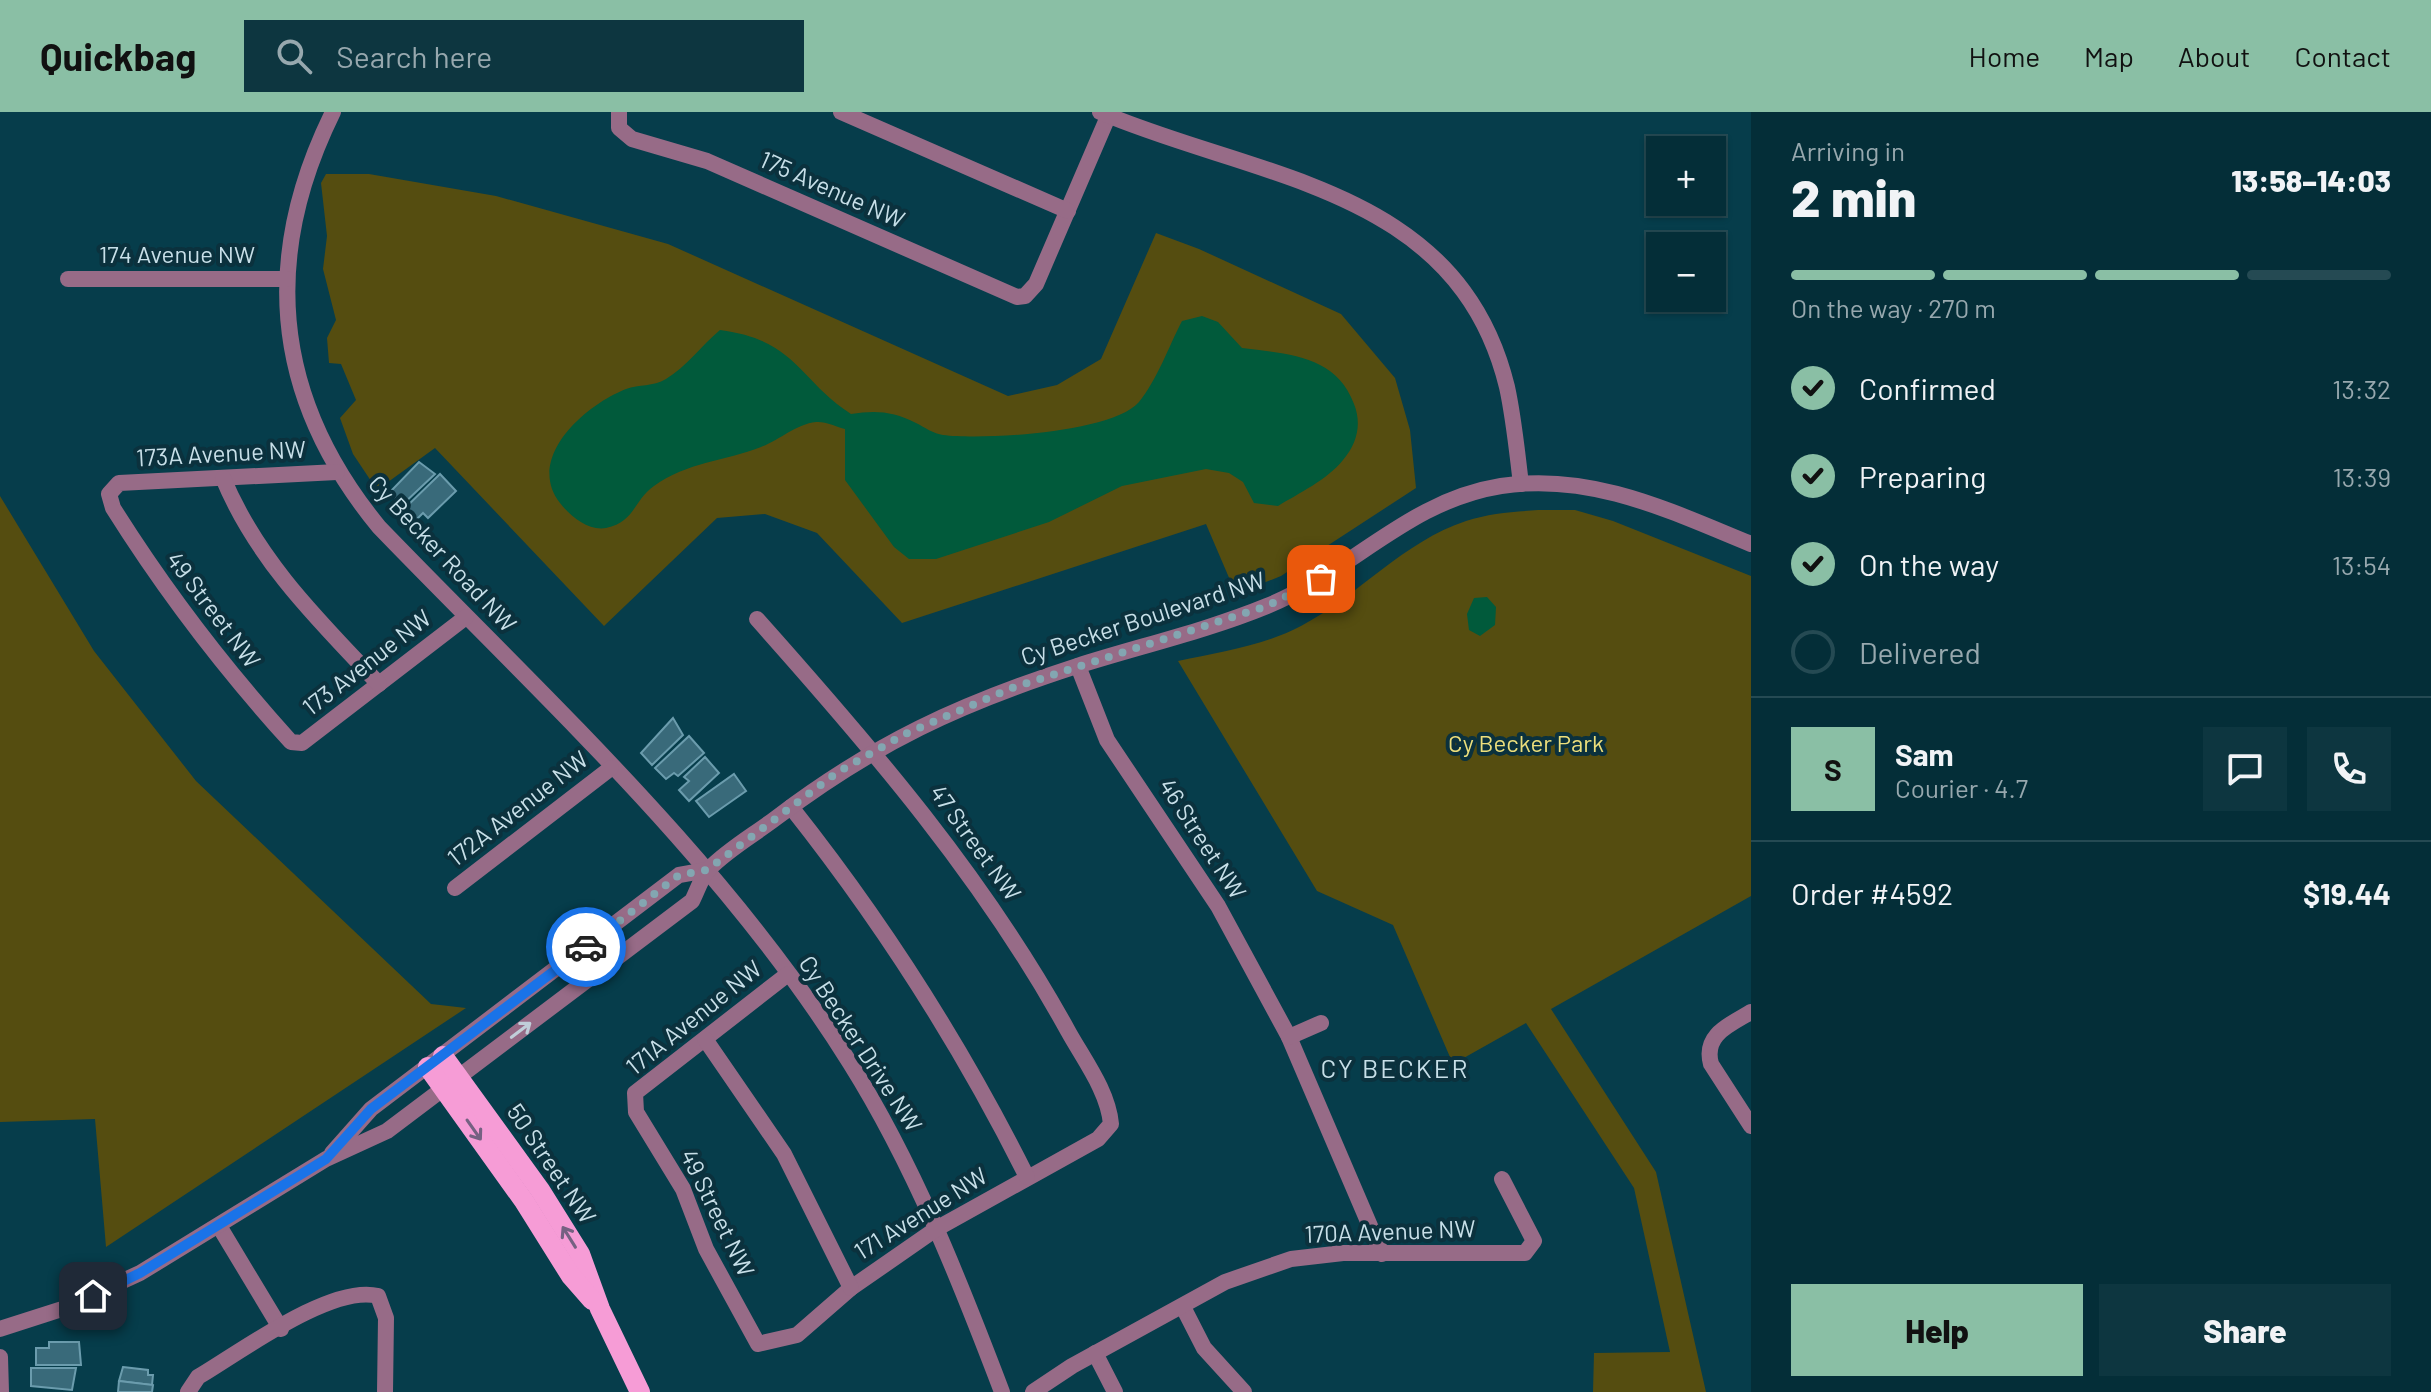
<!DOCTYPE html>
<html lang="en">
<head>
<meta charset="utf-8">
<style>
  body { margin:0; font-family:Barlow,sans-serif; background:#0d3640; color:#f1f3f6; height:100vh; display:flex; flex-direction:column; font-size:30px; white-space:nowrap }
  * { box-sizing:border-box; margin:0 }
  p { font-size:26px; color:#97a8ae }
  .icon { flex:none; width:44px; height:44px; fill:none; stroke:currentColor; stroke-width:2; stroke-linecap:round; stroke-linejoin:round }
  .map { position:relative; flex:1; overflow:hidden }
  .panel { display:flex; flex-direction:column; background:#042e38; width:680px }
  .panel>* { flex:none }
  .buttons { position:absolute; left:1646px; top:24px; display:grid; gap:16px }
  .buttons a { display:grid; place-items:center; width:80px; height:80px; border-radius:0px; background:#042e38; box-shadow:0 2px 6px #0004,0 0 0 2px #254a53; font-size:40px }
  .pin { position:absolute; display:grid; place-items:center; width:68px; height:68px; color:#fff; margin:-34px; border-radius:16px; box-shadow:0 4px 12px #0006 }
  .courier { position:absolute; display:grid; place-items:center; width:80px; height:80px; margin:-40px; border:6px solid #1a73e8; border-radius:50%; background:#fff; color:#222; box-shadow:0 2px 10px #0007 }
  .headline em { font-style:normal; font-weight:800 }
  .headline div { display:flex; flex-direction:column-reverse }
  .headline { display:flex; align-items:center; justify-content:space-between; height:136px; padding:0 40px }
  h1 { font-size:52px; font-weight:800; line-height:60px }
  .bar { display:grid; grid-template-columns:repeat(4,1fr); gap:12px 8px; align-content:center; height:96px; padding:0 40px }
  .bar i { height:10px; border-radius:6px; background:#254a53 }
  .bar .on { background:#8abfa5 }
  .bar p { grid-column:span 4 }
  .line { display:flex; align-items:center; gap:20px; padding:0 40px; border-top:2px solid #254a53 }
  .line div { flex:1 }
  .round { display:grid; place-items:center; flex:none; width:84px; height:84px; border-radius:0px; background:#0d3640 }
  ol { padding:0 40px; list-style:none }
  li { display:flex; align-items:center; gap:24px; height:88px }
  li p { margin-inline-start:auto }
  li .icon { padding:8px; border-radius:50%; background:#8abfa5; color:#111; stroke-width:4 }
  li:last-child { color:#97a8ae }
  li i { width:44px; height:44px; border:4px solid #254a53; border-radius:50% }
  .cta { display:flex; gap:16px; margin-top:auto; padding:16px 40px }
  .cta a { flex:1; height:92px; border-radius:0px; background:#8abfa5; color:#111; font-size:32px; font-weight:800; line-height:92px; text-align:center }
  .cta a+a { background:#0d3640; color:#f1f3f6 }
  header { display:flex; align-items:center; gap:48px; box-sizing:border-box; height:112px; padding:0 40px; background:#8abfa5; color:#111 }
  header strong { font-size:38px }
  nav { display:flex; gap:44px; margin-inline-start:auto; font-size:28px }
  .search { width:560px; height:72px; background:#0d3640; display:flex; align-items:center; gap:20px; box-sizing:border-box; padding:0 28px; border-radius:0px; color:#97a8ae; font-size:30px }
  main { display:flex; flex:1; min-height:0 }
  .map>svg:first-child { display:block }
</style>
</head>
<body>
<header>
<strong>Quickbag</strong>
<div class="search"><svg class="icon" aria-label="search" viewBox="0 0 24 24"><circle cx="10" cy="10" r="6"/><path d="M15 15l6 6"/></svg>Search here</div>
<nav><a>Home</a><a>Map</a><a>About</a><a>Contact</a></nav>
</header>
<main>
<div class="map">
<svg width="1751" height="1280" viewBox="0 0 1751 1280">
  <rect width="100%" height="100%" fill="#063d4b"/>
  <!-- green -->
  <g fill="#554d10">
    <polygon points="326,62 369,62 496,84 668,132 1008,284 1057,273 1101,247 1156,121 1199,137 1341,202 1395,266 1410,318 1416,376 1281,464 1236,482 1206,412 902,511 817,421 765,402 717,406 604,514 435,336 377,378 353,342 340,306 356,288 341,252 329,251 327,226 336,208 323,157 327,124 321,71"/>
    <polygon points="0,384 94,539 196,669 431,892 466,896 106,1135 95,1007 0,1010"/>
    <path d="M1538,398H1575L1613,409L1751,464V784L1551,897L1656,1060L1706,1280H1593L1594,1241L1670,1240L1634,1076L1526,911L1453,952L1393,813L1317,779L1178,549C1219,540 1263,534 1301,514C1358,484 1404,429 1466,409C1490,401 1514,400 1538,398Z"/>
  </g>
  <!-- water -->
  <g fill="#015a3b">
    <path d="M1202,204L1218,210L1242,236C1287,242 1336,243 1354,292C1362,312 1357,332 1343,348C1327,368 1299,381 1278,394L1254,391L1243,370L1229,361L1206,357L1122,374L1049,410L936,447H909L894,435L845,368V317C837,315 825,309 816,310C796,312 780,328 761,335C725,349 687,350 654,374C633,389 635,410 606,416C588,419 570,404 560,391C525,346 585,293 626,277C639,272 653,275 666,267C686,255 702,233 720,218C796,228 797,266 851,302C875,298 893,299 916,311C924,315 934,322 943,323C983,328 1112,321 1139,290C1157,268 1169,234 1182,209Z"/>
    <polygon points="1487,485 1496,495 1495,513 1480,524 1469,518 1467,502 1474,486"/>
  </g>
  <!-- building -->
  <g fill="#396a7a" stroke="#6b9cad" stroke-width="2">
    <polygon points="419,350 435,362 402,393 390,380"/>
    <polygon points="440,362 456,379 428,406 423,401 416,408 405,396"/>
    <polygon points="673,606 683,623 652,653 641,641"/>
    <polygon points="689,624 704,641 678,664 674,661 666,667 655,656"/>
    <polygon points="705,645 719,661 689,689 679,678 689,669 684,665"/>
    <polygon points="734,662 746,679 709,705 696,689"/>
    <polygon points="49,1230 79,1230 81,1253 36,1253 36,1236 49,1236"/>
    <polygon points="123,1255 148,1258 148,1263 153,1263 152,1273 119,1269"/>
    <polygon points="31,1256 76,1256 72,1278 31,1274"/>
    <polygon points="119,1269 153,1273 152,1280 118,1280"/>
  </g>
  <g fill="none" stroke-linecap="round" stroke-linejoin="round">
    <!-- minor -->
    <g stroke="#976b87" stroke-width="16">
      <path d="M333,0C260,148 274,287 379,415C543,585 724,749 850,951C914,1053 959,1167 1002,1280"/>
      <polyline points="619,0 619,16 632,27 707,49 1017,185 1025,184 1036,172 1110,0"/>
      <polyline points="841,0 1068,99"/>
      <path d="M1100,0C1256,67 1458,74 1507,275C1514,307 1517,340 1521,372"/>
      <polyline points="68,167 287,167"/>
      <path d="M337,360L119,371L109,382L113,396C167,482 223,555 291,630L302,631L466,505"/>
      <path d="M223,366C257,448 318,508 379,572"/>
      <path d="M757,507C872,636 984,766 1068,919C1084,948 1108,979 1111,1012L1098,1027L936,1117L851,1176L797,1223L758,1232L706,1137L683,1077L636,1000L635,981L788,862"/>
      <polyline points="1078,554 1107,628 1218,794 1289,925 1382,1142"/>
      <path d="M791,695C883,811 961,933 1027,1065"/>
      <polyline points="455,776 611,656"/>
      <path d="M1751,900C1729,913 1703,923 1711,952L1751,1014"/>
      <polyline points="1289,925 1321,911"/>
      <polyline points="705,927 784,1042 851,1176"/>
      <polyline points="332,1041 371,997 679,763 707,758"/>
      <polyline points="219,1114 281,1217"/>
      <polyline points="1183,1195 1204,1236 1244,1280"/>
      <path d="M0,1217L62,1197L140,1161L326,1047L387,1019L692,789C697,780 701,765 709,757C727,738 755,722 776,706C875,631 959,592 1077,554C1140,534 1206,519 1267,494C1352,460 1407,389 1501,374C1591,360 1670,399 1751,432"/>
      <polyline points="1095,1241 1115,1280"/>
      <polyline points="0,1245 1,1280"/>
      <path d="M188,1280L198,1265C239,1241 331,1172 378,1184L386,1206L385,1280"/>
      <polyline points="1033,1280 1072,1254 1225,1170 1291,1147 1343,1141 1525,1141 1534,1129 1502,1067"/>
    </g>
    <!-- major -->
    <g stroke="#f69cd6" stroke-width="20">
      <polyline points="443,944 540,1078 580,1142 600,1197 640,1280"/>
      <polyline points="428,955 524,1089 571,1164 592,1188"/>
    </g>
  </g>
  <!-- one-way arrows -->
  <defs><path id="oneway-shaft" d="M-6 0H5M1.5-3L5.5 0L1.5 3" fill="none" stroke-width="1.6" stroke-linecap="round" stroke-linejoin="round" transform="scale(2)"/></defs>
  <use stroke="#c0ced9" href="#oneway-shaft" transform="translate(521 918) rotate(-37)"/>
  <g stroke="#756182">
    <use href="#oneway-shaft" transform="translate(474 1018) rotate(55)"/>
    <use href="#oneway-shaft" transform="translate(569 1125) rotate(-122)"/>
  </g>
  <g fill="none" stroke-linecap="round" stroke-linejoin="round">
    <!-- done -->
    <polyline stroke="#83a6b1" stroke-width="8" stroke-dasharray="0 14.4" points="586,835 679,763 707,758 838,660 905,622 1012,576 1267,494 1321,467"/>
    <!-- route -->
    <polyline stroke="#1a73e8" stroke-width="10" points="93,1184 140,1161 326,1047 371,997 586,835"/>
  </g>
  <g text-anchor="middle" stroke-width="8" stroke-linejoin="round" paint-order="stroke">
    <!-- street labels -->
    <g font-size="24" fill="#c7dfe8" stroke="#0b313d">
      <text transform="translate(832 78) rotate(24)" y="8">175 Avenue NW</text>
      <text x="177" y="151">174 Avenue NW</text>
      <text transform="translate(221 342) rotate(-3)" y="8">173A Avenue NW</text>
      <text transform="translate(442 442) rotate(47)" y="8">Cy Becker Road NW</text>
      <text transform="translate(213 498) rotate(53)" y="8">49 Street NW</text>
      <text transform="translate(1143 507) rotate(-18)" y="8">Cy Becker Boulevard NW</text>
      <text transform="translate(367 551) rotate(-38)" y="8">173 Avenue NW</text>
      <text transform="translate(518 697) rotate(-38)" y="8">172A Avenue NW</text>
      <text transform="translate(1202 727) rotate(57)" y="8">46 Street NW</text>
      <text transform="translate(975 731) rotate(54)" y="8">47 Street NW</text>
      <text transform="translate(694 906) rotate(-39)" y="8">171A Avenue NW</text>
      <text transform="translate(860 932) rotate(57)" y="8">Cy Becker Drive NW</text>
      <text transform="translate(551 1052) rotate(56)" y="8">50 Street NW</text>
      <text transform="translate(717 1101) rotate(64)" y="8">49 Street NW</text>
      <text transform="translate(921 1102) rotate(-32)" y="8">171 Avenue NW</text>
      <text transform="translate(1390 1120) rotate(-2)" y="8">170A Avenue NW</text>
    </g>
    <!-- park labels -->
    <g font-size="24" fill="#eddf7c" stroke="#0b313d">
      <text x="1526" y="640">Cy Becker Park</text>
    </g>
    <!-- neighbourhood labels -->
    <g font-size="26" letter-spacing="2" fill="#c7dfe8" stroke="#0b313d">
      <text x="1395" y="966">CY BECKER</text>
    </g>
  </g>
</svg>
<div class="buttons">
<a>+</a>
<a>−</a>
</div>
<div class="pin" style="left:1321px;top:467px;background:#ea580c"><svg class="icon" aria-label="bag" viewBox="0 0 24 24"><path d="M5 8h14l-1 12H6zM9 8a3 3 0 0 1 6 0"/></svg></div>
<div class="pin" style="left:93px;top:1184px;background:#1f2937"><svg class="icon" aria-label="home" viewBox="0 0 24 24"><path d="M3 11l9-7 9 7M6 9v11h12V9"/></svg></div>
<div class="courier" style="left:586px;top:835px"><svg class="icon" aria-label="car" viewBox="0 0 24 24"><path d="M5 17H2v-5l4-1 3-4h7l3 4 3 1v5h-3M9 17h6M6 11h13"/><circle cx="7" cy="17" r="2"/><circle cx="17" cy="17" r="2"/></svg></div>
</div>
<section class="panel">
<div class="headline"><div><h1>2 min</h1><p>Arriving in</p></div><em>13:58–14:03</em></div>
<div class="bar"><i class="on"></i><i class="on"></i><i class="on"></i><i></i><p>On the way · 270 m</p></div>
<ol>
<li><svg class="icon" aria-label="check" viewBox="0 0 24 24"><path d="M5 12l5 5 9-10"/></svg>Confirmed<p>13:32</p></li>
<li><svg class="icon" aria-label="check" viewBox="0 0 24 24"><path d="M5 12l5 5 9-10"/></svg>Preparing<p>13:39</p></li>
<li><svg class="icon" aria-label="check" viewBox="0 0 24 24"><path d="M5 12l5 5 9-10"/></svg>On the way<p>13:54</p></li>
<li><i></i>Delivered</li>
</ol>
<div class="line" style="height:144px"><b class="round" style="background:#8abfa5;color:#111">S</b><div><b>Sam</b><p>Courier · 4.7</p></div><a class="round"><svg class="icon" aria-label="chat" viewBox="0 0 24 24"><path d="M4 5h16v11H9l-5 4z"/></svg></a><a class="round"><svg class="icon" aria-label="phone" viewBox="0 0 24 24"><path d="M5 4h4l2 5-3 2q2 4 5 5l2-3 5 2v4C11 20 4 13 5 4z"/></svg></a></div>
<div class="line" style="height:104px"><div>Order #4592</div><b>$19.44</b></div>
<div class="cta"><a>Help</a><a>Share</a></div>
</section>
</main>
</body>
</html>
